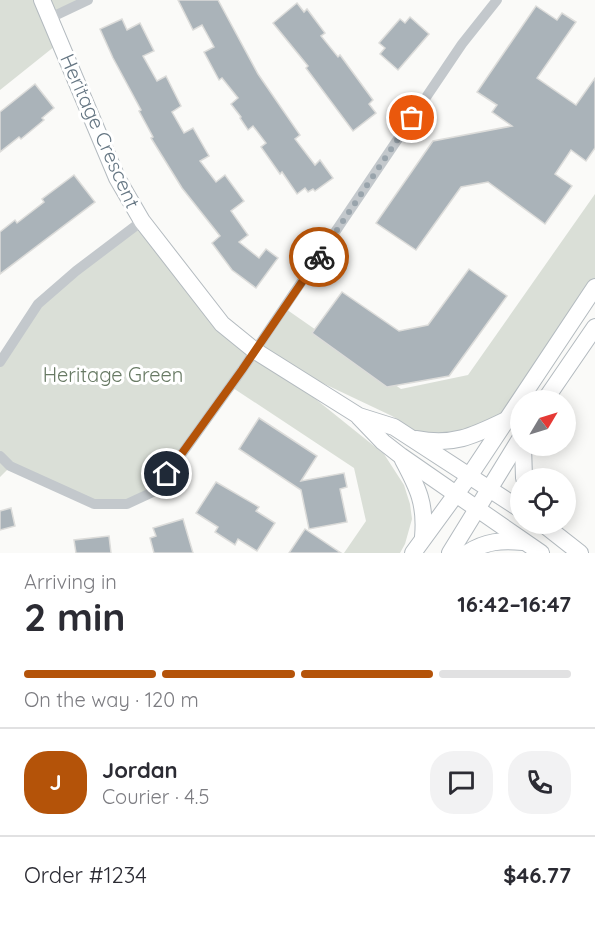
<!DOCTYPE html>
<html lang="en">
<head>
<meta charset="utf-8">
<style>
  body { margin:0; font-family:Quicksand,sans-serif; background:#f2f2f3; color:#2b2b33; height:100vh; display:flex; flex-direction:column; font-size:22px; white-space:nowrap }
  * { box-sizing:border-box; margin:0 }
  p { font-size:20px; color:#7c7c81 }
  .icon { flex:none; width:33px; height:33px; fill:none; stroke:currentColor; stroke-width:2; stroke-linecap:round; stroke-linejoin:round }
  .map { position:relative; height:553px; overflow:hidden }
  .drawer { display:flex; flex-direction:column; background:#fff; flex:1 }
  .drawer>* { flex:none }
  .needle { width:39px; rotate:52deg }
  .fabs { position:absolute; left:510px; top:390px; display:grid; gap:12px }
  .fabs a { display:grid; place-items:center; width:66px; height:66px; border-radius:50%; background:#fff; box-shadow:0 3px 15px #0003; font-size:30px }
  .pin { position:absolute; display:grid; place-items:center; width:51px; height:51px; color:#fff; margin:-26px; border:3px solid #fff; border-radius:50%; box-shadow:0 2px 6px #0007 }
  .courier { position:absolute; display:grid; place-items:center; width:60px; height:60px; margin:-30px; border:4px solid #b45309; border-radius:50%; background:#fff; color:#222; box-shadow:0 2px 8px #0007 }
  .head em { font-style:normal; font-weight:800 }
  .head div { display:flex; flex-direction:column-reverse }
  .head { display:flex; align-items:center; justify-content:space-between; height:102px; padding:0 24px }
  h1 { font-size:39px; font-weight:800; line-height:45px }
  .bar { display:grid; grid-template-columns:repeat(4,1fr); gap:9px 6px; align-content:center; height:72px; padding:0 24px }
  .bar i { height:8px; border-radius:4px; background:#e1e1e2 }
  .bar .current { background:#b45309 }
  .bar p { grid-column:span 4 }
  .line { display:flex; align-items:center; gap:15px; padding:0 24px; border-top:2px solid #e1e1e2 }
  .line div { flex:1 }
  .round { display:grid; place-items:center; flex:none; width:63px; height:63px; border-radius:24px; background:#f2f2f3 }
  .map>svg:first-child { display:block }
</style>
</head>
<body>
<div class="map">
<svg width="595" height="553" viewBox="0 0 595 553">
  <rect width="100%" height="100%" fill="#fafaf8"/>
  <!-- green -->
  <g fill="#dadfd7">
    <polygon points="0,0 85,0 50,18 60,42 0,90"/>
    <polygon points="595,194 595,287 505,421 432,442 392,416 257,352 384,454 404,485 410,504 412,519 405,544 400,553 344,553 366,521 354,468 230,386 155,491 106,506 11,466 0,477 0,362 38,304 141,224 254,350 283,307 401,389 468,375"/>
  </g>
  <!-- building -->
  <g fill="#aab3b9" stroke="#dcdcda" stroke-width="1.5">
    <polygon points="178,0 218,0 258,74 300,135 295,139 315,165 320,160 333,178 315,191 313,189 308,192 305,188 297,194 282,172 280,174 261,147 266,143 253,126 248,130 240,118 241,117 231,104 238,98 222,78 219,80 204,52 214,47 202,25 193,30"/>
    <polygon points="297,3 304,12 307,9 325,33 321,36 338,57 340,55 373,100 369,104 376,113 353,131 306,68 308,66 273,23"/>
    <polygon points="536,6 557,20 562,13 576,22 537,78 576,105 595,78 595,148 586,161 571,150 555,174 572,186 545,224 488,182 461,187 416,250 376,223 433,141 512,126 492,112 497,105 477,92"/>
    <polygon points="410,17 429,34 398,70 380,54 385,48 379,43 400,19 405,23"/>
    <polygon points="122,19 127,30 140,23 154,51 143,56 157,81 166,76 181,106 172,112 184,133 193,128 209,156 200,161 216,182 225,175 244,201 231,211 248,235 239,242 259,258 266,249 278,258 256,288 232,270 212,243 220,236 182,188 151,138 153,137 139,111 141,110 113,58 100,29"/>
    <polygon points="35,84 54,108 42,118 44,120 21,139 19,137 0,152 0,112"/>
    <polygon points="74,175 95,202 0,274 0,232 15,220 17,223 44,202 42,199"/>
    <polygon points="469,269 507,296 449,376 387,387 312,333 342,292 399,331 428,325"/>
    <polygon points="259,418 317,456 301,481 344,473 347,487 340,489 347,522 309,529 301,490 239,449"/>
    <polygon points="216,482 259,507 256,511 275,523 257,551 238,539 235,545 215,532 218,527 196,513"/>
    <polygon points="11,508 15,526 0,530 0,511"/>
    <polygon points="183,519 193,553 154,553 150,538 156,536 153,528"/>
    <polygon points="305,529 341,553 289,553"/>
    <polygon points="109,536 111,553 76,553 74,540"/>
  </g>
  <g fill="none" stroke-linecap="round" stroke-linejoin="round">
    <!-- secondary casing -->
    <g stroke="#b3babf" stroke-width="18">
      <g id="secondary">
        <polyline points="42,0 117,178 142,221 222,324 254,350 359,416 394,427 520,509"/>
        <polyline points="545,400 595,327"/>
        <polyline points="359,417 383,442 401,456 541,553"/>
        <path d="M417,439C452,446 473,436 504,421"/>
        <polyline points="523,446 524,478"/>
        <path d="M403,460C418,488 426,504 423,537"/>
        <polyline points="543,524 580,553"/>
        <polyline points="413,553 470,475 595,287"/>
        <polyline points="450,553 520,439"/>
        <path d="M467,553C486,541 501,540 523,542"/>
      </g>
    </g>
    <!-- street -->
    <g stroke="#c3c8cc" stroke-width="10">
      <polyline points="50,18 88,0"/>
      <polyline points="0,362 38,304 76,271 142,221"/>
      <polyline points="0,456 10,466 94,504 127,504 155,491 242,370 462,44 497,0"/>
    </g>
    <!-- secondary -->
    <use href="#secondary" stroke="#fff" stroke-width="16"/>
  </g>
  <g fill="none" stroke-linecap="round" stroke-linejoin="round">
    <!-- done -->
    <polyline stroke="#99a4ac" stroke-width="6" stroke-dasharray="0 10.8" points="319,257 412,118"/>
    <!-- route -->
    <polyline stroke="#b45309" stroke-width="8" points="167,474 242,370 319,257"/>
  </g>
  <g text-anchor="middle" stroke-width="6" stroke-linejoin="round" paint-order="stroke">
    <!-- street labels -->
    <g font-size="20" fill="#657683" stroke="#fff">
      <text transform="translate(100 131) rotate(66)" y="7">Heritage Crescent</text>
    </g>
    <!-- park labels -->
    <g font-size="20" fill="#687a64" stroke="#fff">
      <text x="113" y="382">Heritage Green</text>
    </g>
  </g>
</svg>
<div class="fabs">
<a><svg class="needle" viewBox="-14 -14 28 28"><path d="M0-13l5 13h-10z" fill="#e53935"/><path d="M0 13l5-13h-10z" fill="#7c7c81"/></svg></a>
<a><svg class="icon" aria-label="locate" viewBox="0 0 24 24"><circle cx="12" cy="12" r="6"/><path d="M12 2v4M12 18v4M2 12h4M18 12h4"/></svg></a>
</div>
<div class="pin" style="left:412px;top:118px;background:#ea580c"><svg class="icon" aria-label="bag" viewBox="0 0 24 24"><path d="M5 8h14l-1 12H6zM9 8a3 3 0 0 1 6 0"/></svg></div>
<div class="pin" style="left:167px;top:474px;background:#1f2937"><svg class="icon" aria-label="home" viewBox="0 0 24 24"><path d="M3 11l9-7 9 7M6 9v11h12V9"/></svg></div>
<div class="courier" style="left:319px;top:257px"><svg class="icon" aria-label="bike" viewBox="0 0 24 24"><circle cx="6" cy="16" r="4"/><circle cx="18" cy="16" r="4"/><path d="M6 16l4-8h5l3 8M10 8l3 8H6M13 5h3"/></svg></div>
</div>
<section class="drawer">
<div class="head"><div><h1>2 min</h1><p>Arriving in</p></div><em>16:42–16:47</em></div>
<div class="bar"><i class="current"></i><i class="current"></i><i class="current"></i><i></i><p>On the way · 120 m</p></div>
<div class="line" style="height:108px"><b class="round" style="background:#b45309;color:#fff">J</b><div><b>Jordan</b><p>Courier · 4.5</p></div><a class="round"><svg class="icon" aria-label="chat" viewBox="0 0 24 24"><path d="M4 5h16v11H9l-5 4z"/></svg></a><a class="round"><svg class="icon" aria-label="phone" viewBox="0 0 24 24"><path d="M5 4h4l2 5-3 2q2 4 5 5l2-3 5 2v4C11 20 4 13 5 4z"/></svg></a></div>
<div class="line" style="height:78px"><div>Order #1234</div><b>$46.77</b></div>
</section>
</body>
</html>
